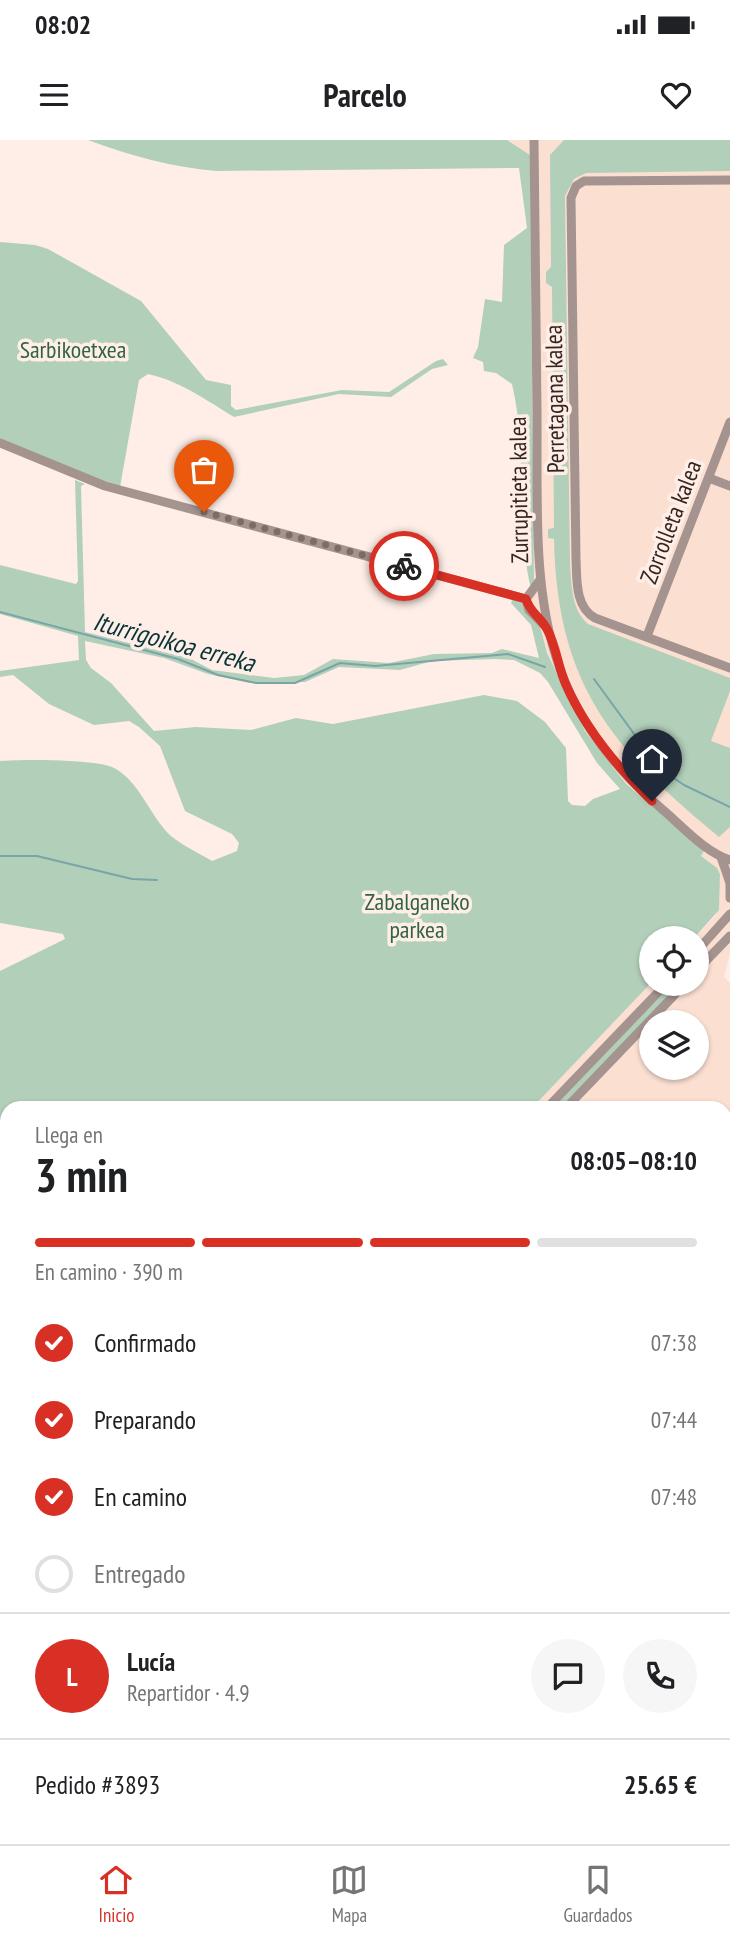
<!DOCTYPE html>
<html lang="es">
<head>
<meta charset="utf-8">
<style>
  body { margin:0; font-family:"PT Sans Narrow",sans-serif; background:#f6f6f6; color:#202124; height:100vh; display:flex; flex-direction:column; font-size:26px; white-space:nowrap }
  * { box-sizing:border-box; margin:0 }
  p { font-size:23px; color:#757577 }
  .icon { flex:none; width:38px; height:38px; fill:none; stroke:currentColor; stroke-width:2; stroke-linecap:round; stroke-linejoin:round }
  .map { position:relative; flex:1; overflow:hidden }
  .panel { position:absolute; left:0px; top:961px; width:732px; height:744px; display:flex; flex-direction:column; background:#fff; border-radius:21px 21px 0 0; box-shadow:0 2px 5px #0004 }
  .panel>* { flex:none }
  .tools { position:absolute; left:639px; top:786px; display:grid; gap:14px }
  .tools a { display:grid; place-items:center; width:70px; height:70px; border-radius:50%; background:#fff; box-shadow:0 2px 5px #0004; font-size:35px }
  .pin { position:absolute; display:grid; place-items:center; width:60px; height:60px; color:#fff; margin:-72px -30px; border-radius:50% 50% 50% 0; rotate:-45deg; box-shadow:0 0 7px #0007 }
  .pin .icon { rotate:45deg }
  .courier { position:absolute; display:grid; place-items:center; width:70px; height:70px; margin:-35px; border:5px solid #d93025; border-radius:50%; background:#fff; color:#222; box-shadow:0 2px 9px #0007 }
  .head em { font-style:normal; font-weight:700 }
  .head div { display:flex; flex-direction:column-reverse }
  .head { display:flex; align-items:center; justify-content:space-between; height:119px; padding:0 35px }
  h1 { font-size:46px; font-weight:700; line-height:52px }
  .bar { display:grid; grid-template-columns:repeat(4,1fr); gap:10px 7px; align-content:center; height:84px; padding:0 35px }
  .bar i { height:9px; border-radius:5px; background:#e0e0e0 }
  .bar .on { background:#d93025 }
  .bar p { grid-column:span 4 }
  .line { display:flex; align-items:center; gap:18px; padding:0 35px; border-top:2px solid #e0e0e0 }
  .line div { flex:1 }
  .round { display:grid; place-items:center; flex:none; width:74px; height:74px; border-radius:37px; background:#f6f6f6 }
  ol { padding:0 35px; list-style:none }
  li { display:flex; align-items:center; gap:21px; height:77px }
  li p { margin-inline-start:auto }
  li .icon { padding:7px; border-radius:50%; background:#d93025; color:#fff; stroke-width:4 }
  li:last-child { color:#757577 }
  li i { width:38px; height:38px; border:4px solid #e0e0e0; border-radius:50% }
  .status { display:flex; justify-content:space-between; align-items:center; height:49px; padding:0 35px; background:#fff; direction:ltr }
  .status svg { height:19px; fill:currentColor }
  header { display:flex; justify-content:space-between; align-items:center; height:91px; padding:0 35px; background:#fff; font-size:32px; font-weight:700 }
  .menu { display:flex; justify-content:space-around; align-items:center; height:98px; border-top:2px solid #e0e0e0; background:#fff; font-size:19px; color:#757577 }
  .menu a { display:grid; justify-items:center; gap:4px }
  .menu .on { color:#d93025 }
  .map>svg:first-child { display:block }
</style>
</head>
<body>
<div class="status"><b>08:02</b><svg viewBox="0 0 49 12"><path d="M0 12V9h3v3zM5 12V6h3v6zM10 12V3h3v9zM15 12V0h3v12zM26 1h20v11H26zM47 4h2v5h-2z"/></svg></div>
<header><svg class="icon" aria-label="menu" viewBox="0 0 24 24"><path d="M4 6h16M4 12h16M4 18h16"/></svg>Parcelo<svg class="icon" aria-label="heart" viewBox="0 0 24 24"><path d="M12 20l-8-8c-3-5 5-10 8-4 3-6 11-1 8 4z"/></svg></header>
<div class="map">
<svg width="730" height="1704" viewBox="0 0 730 1704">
  <rect width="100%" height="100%" fill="#feeee7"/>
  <!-- built -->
  <g fill="#fbe0d2" fill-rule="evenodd">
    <path d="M507,0H730V813L724,837L730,843V1313L725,1318L724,968H532L651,843L696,844V798H694L716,775L720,734L701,716L703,711L626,644L585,591L547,513L540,486L524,455L534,440L530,16ZM651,882H696V928H651Z"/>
    <polygon points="730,1349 730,1704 337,1704 331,1698 724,1698 724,1353"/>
    <polygon points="165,1698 214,1698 205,1704 155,1704"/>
  </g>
  <!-- green -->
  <g fill="#b2cfba" fill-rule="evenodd">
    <path d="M88,0H507L530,15L534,440L531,449C515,382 528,311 512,244L496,233L484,231L483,222L473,218L478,207L485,159L502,162L504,105L527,88L519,28L217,31C171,27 131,16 88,0Z"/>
    <path d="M564,0H730V31L586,33L574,39L565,56L570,425C572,446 571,469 588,484L730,538V551L711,601L730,608V687L719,697C612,609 557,544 554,399L548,398V389L554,388L552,147L546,143V132L551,127L550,15Z"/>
    <path d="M0,102L35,105L48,109L141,161L206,240L231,245V266L236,270L342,250L389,252L436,221L443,219L448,225L432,229L391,257L339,254L234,277C206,260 180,241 148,234L139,240L120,347L82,336L0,300Z"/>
    <path d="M75,340L85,344L81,346L85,492L189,518L212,530L274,538L304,535L333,519L389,523L434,514L492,513L502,509L539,518L531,485L511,463L513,458L519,457L540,486L547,513L585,591L626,644L704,711L701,716L717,728L720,734L719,770L694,798H651V843L532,968H7V999L0,998V831L65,799L63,794L0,783V621C23,619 92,619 112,627C139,639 150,677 171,696C183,706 199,713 212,721L237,711L239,703L232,694L185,671L160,606L139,587L129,581L94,585L49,564L13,535L0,537V531L79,520L78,496L0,474V425L76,444L78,441ZM85,501L164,518L208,534L250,543L305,542L339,527L400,530L432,521L495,519L514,520L540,533L548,542L597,623L620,649L593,659L585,666L572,665L568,661L566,608L545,582L517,561L484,555L333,584L296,578L251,590L196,587L154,591L111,543L91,528L86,520Z"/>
    <polygon points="671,844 680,844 561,968 552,968"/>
    <polygon points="214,1698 284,1698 292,1704 205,1704"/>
  </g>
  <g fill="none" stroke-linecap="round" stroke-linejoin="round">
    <!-- stream -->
    <g stroke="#79a5a8" stroke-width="2">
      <polyline points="0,472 178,519 218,535 256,543 295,543 340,523 375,526 508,514 545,527"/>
      <polyline points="594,539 659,628 684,645 730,667"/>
      <polyline points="0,716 37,716 132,739 157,740"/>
    </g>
    <!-- minor -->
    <g stroke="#a59390" stroke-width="9">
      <path d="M534,0C535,90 536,180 537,270C538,436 524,551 663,670C683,687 705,712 730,720"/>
      <path d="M730,40L584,41L576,46L571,58L576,419C577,440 575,467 595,478L730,528"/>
      <polyline points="0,303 105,346 526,459"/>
      <polyline points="709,338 730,346"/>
      <polyline points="540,440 526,459 529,470 546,487"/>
      <polyline points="647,496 730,282"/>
      <polyline points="721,717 730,743"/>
      <polyline points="730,743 730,758"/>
      <polyline points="696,812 730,774"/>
      <polyline points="696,831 730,796"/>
      <polyline points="547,968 666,844"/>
      <polyline points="566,968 685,844"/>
      <polyline points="572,1698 596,1704"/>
      <polyline points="381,1702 396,1704"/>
      <polyline points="112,1704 119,1698"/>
      <polyline points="403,1704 433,1698"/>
      <polyline points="448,1704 497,1699 555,1704"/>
    </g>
    <!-- major -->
    <g stroke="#644743" stroke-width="10">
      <polyline points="0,1430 7,1436"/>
      <polyline points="0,1448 7,1453"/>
      <polyline points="0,1544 7,1536"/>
      <polyline points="0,1559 7,1552"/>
      <polyline points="305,1698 313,1704"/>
      <polyline points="328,1698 344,1700"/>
      <polyline points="373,1698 383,1704"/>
    </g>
    <!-- rail casing -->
    <g stroke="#a0918a" stroke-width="4.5">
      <g id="rail">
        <polyline points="724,1333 730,1329"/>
        <polyline points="184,1704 194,1698"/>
      </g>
    </g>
    <!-- rail -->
    <use href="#rail" stroke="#feeee7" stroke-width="2" stroke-dasharray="5" stroke-linecap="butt"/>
  </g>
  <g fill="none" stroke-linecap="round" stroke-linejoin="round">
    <!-- done -->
    <polyline stroke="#7b6c65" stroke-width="7" stroke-dasharray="0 12.6" points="204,372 404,426"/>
    <!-- route -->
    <path stroke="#d93025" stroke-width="9" d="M404,426L526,459C530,473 540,476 547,489C556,505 558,527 566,545C586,590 617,627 652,661"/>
  </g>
  <g text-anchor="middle" stroke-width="7" stroke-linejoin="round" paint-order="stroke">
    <!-- park labels -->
    <g font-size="24" fill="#306342" stroke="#feeee7">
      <text x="73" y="218">Sarbikoetxea</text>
      <text x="417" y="770">Zabalganeko<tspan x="417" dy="28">parkea</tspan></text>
    </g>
    <!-- street labels -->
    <g font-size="24" fill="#34261f" stroke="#feeee7">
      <text transform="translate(555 259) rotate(-91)" y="8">Perretagana kalea</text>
      <text transform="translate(519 350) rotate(-91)" y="8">Zurrupitieta kalea</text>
      <text transform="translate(671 382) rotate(-69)" y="8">Zorrolleta kalea</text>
    </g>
    <!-- water labels -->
    <g font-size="26" font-style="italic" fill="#063437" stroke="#feeee7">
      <text transform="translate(174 502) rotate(15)" y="9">Iturrigoikoa erreka</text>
    </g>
  </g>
</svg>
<div class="tools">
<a><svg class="icon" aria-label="locate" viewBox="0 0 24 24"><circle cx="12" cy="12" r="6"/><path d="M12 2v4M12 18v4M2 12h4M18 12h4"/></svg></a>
<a><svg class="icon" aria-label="layers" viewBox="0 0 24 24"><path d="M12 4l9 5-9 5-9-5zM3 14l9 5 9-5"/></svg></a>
</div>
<div class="pin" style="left:204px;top:372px;background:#ea580c"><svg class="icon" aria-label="bag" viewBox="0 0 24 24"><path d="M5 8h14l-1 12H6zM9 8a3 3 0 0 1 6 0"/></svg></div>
<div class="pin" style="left:652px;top:661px;background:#1f2937"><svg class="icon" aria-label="home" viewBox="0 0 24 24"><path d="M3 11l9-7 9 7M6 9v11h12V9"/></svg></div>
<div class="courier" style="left:404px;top:426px"><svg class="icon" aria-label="bike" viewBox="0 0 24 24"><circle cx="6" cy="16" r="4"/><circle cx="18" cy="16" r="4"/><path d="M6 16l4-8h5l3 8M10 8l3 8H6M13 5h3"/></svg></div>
<section class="panel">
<div class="head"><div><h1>3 min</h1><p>Llega en</p></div><em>08:05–08:10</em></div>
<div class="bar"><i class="on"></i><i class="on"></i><i class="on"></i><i></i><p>En camino · 390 m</p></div>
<ol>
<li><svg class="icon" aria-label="check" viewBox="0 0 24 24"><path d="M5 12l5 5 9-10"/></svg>Confirmado<p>07:38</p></li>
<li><svg class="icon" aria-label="check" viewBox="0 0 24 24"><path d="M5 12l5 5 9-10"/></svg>Preparando<p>07:44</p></li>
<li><svg class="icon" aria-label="check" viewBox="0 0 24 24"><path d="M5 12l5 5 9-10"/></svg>En camino<p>07:48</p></li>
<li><i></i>Entregado</li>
</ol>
<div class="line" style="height:126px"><b class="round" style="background:#d93025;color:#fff">L</b><div><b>Lucía</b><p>Repartidor · 4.9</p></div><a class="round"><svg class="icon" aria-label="chat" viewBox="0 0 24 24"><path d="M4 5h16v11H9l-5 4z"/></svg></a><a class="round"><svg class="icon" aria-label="phone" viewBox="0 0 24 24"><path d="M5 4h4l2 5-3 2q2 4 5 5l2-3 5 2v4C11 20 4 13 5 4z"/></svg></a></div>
<div class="line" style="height:91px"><div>Pedido #3893</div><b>25.65 €</b></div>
</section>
</div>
<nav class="menu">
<a class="on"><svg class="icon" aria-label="home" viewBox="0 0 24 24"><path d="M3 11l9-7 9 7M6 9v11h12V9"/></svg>Inicio</a>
<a><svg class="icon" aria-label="map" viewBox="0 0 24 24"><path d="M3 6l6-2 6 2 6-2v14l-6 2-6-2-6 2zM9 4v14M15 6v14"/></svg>Mapa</a>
<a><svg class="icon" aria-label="saved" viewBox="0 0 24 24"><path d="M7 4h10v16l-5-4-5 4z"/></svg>Guardados</a>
</nav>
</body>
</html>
